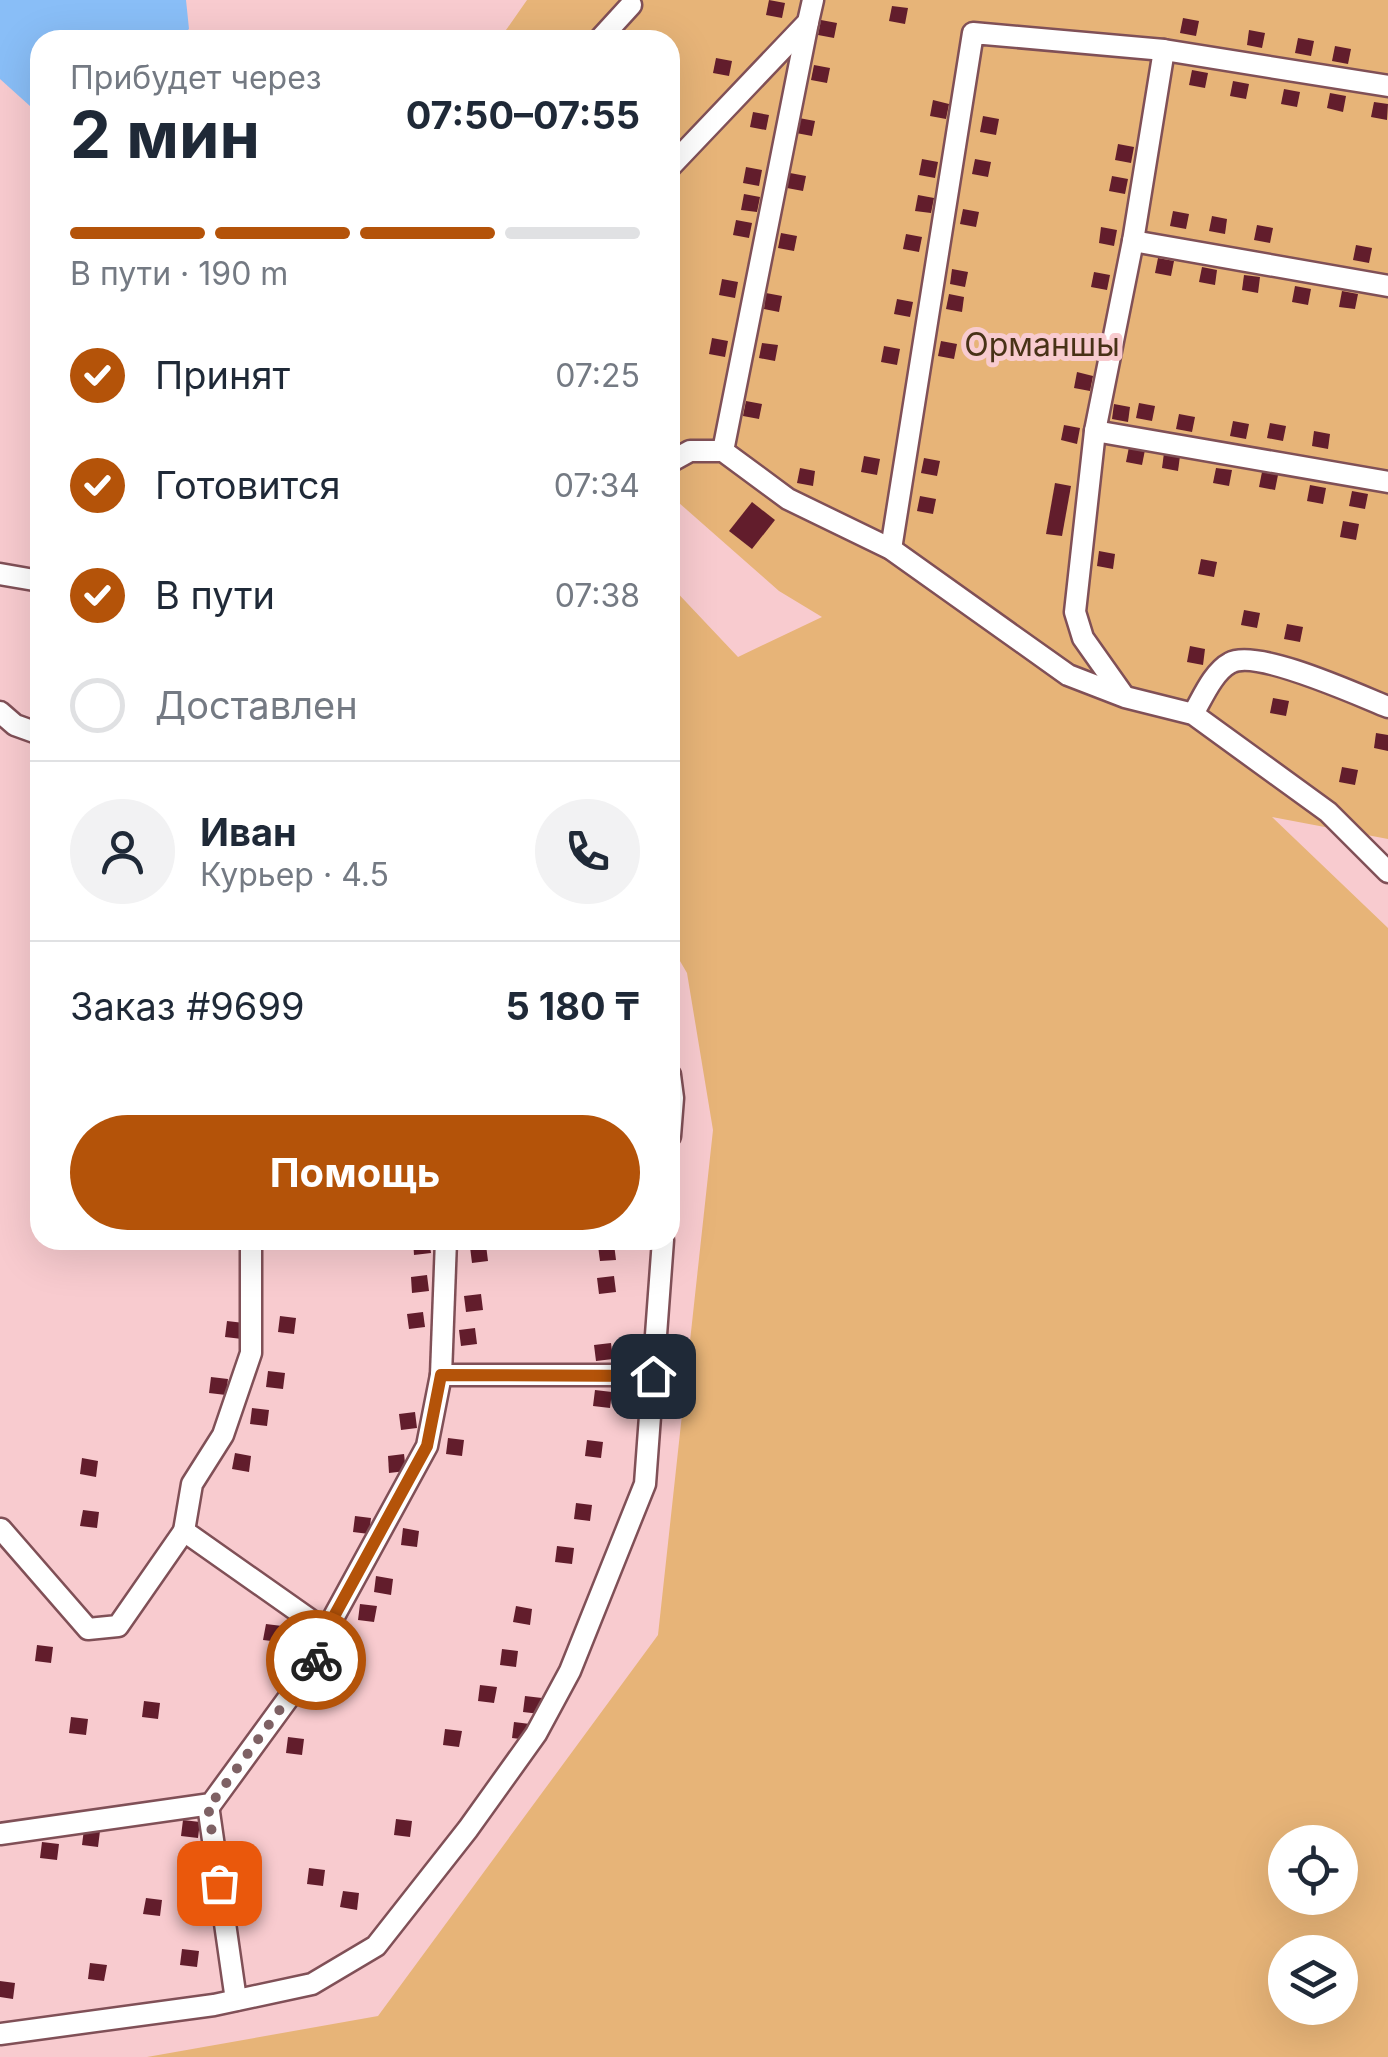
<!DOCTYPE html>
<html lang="ru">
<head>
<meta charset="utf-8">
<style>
  body { margin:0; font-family:Inter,sans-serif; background:#f2f2f3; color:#1f2937; height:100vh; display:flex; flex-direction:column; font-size:38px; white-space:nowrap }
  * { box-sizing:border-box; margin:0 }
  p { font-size:32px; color:#747a83 }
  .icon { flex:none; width:55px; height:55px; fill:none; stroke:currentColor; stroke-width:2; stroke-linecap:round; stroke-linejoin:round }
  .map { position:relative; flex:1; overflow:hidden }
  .panel { position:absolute; left:30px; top:30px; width:650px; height:1220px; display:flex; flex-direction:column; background:#fff; border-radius:30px; box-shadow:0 10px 40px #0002 }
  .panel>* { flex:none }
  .fabs { position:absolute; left:1268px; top:1825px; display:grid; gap:20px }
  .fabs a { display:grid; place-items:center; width:90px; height:90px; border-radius:50%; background:#fff; box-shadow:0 10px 40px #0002; font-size:50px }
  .pin { position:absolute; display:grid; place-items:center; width:85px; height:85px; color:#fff; margin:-42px; border-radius:20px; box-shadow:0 5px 15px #0006 }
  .courier { position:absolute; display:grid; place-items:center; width:100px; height:100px; margin:-50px; border:8px solid #b45309; border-radius:50%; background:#fff; color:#222; box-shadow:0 2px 12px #0007 }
  .overview em { font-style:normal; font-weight:700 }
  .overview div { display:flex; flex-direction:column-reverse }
  .overview { display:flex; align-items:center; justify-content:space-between; height:170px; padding:0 40px }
  h1 { font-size:65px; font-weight:700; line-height:75px }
  .bar { display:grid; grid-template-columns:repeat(4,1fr); gap:15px 10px; align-content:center; height:120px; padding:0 40px }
  .bar i { height:12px; border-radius:8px; background:#e0e1e3 }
  .bar .active { background:#b45309 }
  .bar p { grid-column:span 4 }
  .line { display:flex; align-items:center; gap:25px; padding:0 40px; border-top:2px solid #e0e1e3 }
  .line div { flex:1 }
  .round { display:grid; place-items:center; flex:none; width:105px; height:105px; border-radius:52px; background:#f2f2f3 }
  ol { padding:0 40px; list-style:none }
  li { display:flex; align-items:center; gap:30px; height:110px }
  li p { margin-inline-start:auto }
  li .icon { padding:10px; border-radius:50%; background:#b45309; color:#fff; stroke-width:4 }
  li:last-child { color:#747a83 }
  li i { width:55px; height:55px; border:5px solid #e0e1e3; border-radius:50% }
  .action { display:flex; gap:20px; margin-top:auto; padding:20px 40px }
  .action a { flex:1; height:115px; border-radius:60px; background:#b45309; color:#fff; font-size:40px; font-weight:700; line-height:115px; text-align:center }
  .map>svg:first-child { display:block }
</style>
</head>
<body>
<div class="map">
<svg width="1388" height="2057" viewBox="0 0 1388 2057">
  <rect width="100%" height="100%" fill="#f8cbcf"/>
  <!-- green -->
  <path fill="#e7b478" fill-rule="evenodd" d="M527,0H1388V839L1272,817L1388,928V2057H147L378,2016L658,1635L713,1130L687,973L670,944V585L738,657L822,617L779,591L670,495V40H499ZM1285,1842H1340V1898H1285ZM1285,1952H1340V2008H1285Z"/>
  <!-- water -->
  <polygon fill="#89bef7" points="0,0 186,0 189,29 177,40 40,40 40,115 0,79"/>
  <!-- building -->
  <g fill="#621d2c">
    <polygon points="769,0 785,3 782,18 766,15"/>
    <polygon points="892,6 908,8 905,24 889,21"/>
    <polygon points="1183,18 1199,21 1196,36 1180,33"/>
    <polygon points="821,20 837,23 834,38 818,35"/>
    <polygon points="1249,30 1265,33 1262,48 1247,45"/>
    <polygon points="1298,38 1314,41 1311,56 1295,53"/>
    <polygon points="1335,46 1351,49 1348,64 1332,61"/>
    <polygon points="716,58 732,61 729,76 713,73"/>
    <polygon points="814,65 830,68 827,83 811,80"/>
    <polygon points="1192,70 1208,73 1205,88 1189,85"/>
    <polygon points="1233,81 1249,84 1246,99 1230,96"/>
    <polygon points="1284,89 1300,92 1297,107 1281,104"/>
    <polygon points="1330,93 1346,96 1343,112 1327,108"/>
    <polygon points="933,100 949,104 946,119 930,116"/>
    <polygon points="1374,102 1388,104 1387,120 1371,117"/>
    <polygon points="753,112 769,115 766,130 750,127"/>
    <polygon points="983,116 999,119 996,135 980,132"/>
    <polygon points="799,118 815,121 812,136 796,133"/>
    <polygon points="1118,144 1134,147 1131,163 1115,160"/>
    <polygon points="922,159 938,162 935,178 919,175"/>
    <polygon points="975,159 991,162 988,177 972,174"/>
    <polygon points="746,167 762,170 759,186 743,183"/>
    <polygon points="790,173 806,176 803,191 787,188"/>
    <polygon points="1112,176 1128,179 1125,194 1109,191"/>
    <polygon points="744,194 760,197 757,212 741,210"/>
    <polygon points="918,195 934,198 931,213 915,211"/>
    <polygon points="963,209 979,212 976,227 960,224"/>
    <polygon points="1173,211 1189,214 1186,229 1170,226"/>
    <polygon points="1212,216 1227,219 1225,234 1209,231"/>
    <polygon points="736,220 752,223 749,238 733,235"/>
    <polygon points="1257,225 1273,228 1270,243 1254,240"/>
    <polygon points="1101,227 1117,230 1114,246 1099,243"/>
    <polygon points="781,233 797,236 794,251 778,248"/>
    <polygon points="906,234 922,237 919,252 903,249"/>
    <polygon points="1356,245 1372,248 1369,263 1353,260"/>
    <polygon points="1158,258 1174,261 1171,276 1155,273"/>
    <polygon points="1202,267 1217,270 1215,285 1199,282"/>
    <polygon points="952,269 968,272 965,287 950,284"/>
    <polygon points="1094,272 1110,275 1107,290 1091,287"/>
    <polygon points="1244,275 1260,277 1258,293 1242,290"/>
    <polygon points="722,279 738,282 735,298 719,295"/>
    <polygon points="1295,286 1311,289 1308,305 1292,302"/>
    <polygon points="1342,291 1358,294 1355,309 1339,307"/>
    <polygon points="766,293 782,296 779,312 764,309"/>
    <polygon points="949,294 964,297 962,312 946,309"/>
    <polygon points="897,299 913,302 910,317 894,314"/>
    <polygon points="1084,334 1100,337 1097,353 1081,350"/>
    <polygon points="712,338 728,341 725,357 709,354"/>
    <polygon points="941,341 957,344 954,359 938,356"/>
    <polygon points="762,343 778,345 775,361 759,358"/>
    <polygon points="884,346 900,349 897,365 881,362"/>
    <polygon points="1077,372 1093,376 1090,391 1074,388"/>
    <polygon points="746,401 762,404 759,419 743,416"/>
    <polygon points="1139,403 1155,406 1152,421 1136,418"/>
    <polygon points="1114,404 1130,407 1128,422 1112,419"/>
    <polygon points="1179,414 1195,417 1192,432 1176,429"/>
    <polygon points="1233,421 1249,424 1246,439 1230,436"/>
    <polygon points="1270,423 1286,426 1283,441 1267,438"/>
    <polygon points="1064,425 1080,428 1077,444 1061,440"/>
    <polygon points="1314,431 1330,434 1328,449 1312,446"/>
    <polygon points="1129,447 1145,450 1142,465 1126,462"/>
    <polygon points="1164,453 1180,456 1178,471 1162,468"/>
    <polygon points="864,456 880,459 877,475 861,472"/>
    <polygon points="924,458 940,461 937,476 921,473"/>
    <polygon points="800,468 815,471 813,486 797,483"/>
    <polygon points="1216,468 1232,470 1229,486 1213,483"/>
    <polygon points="1262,472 1278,475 1275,490 1259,487"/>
    <polygon points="1055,483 1071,486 1062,536 1046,534"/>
    <polygon points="1310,485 1326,488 1323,504 1307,501"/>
    <polygon points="1352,491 1368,494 1365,509 1349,506"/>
    <polygon points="920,496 936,499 933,514 917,511"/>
    <polygon points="752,502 775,520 752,549 729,531"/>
    <polygon points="1343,521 1359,524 1356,540 1340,537"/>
    <polygon points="1099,551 1115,554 1113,569 1097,566"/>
    <polygon points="1201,559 1217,562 1214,577 1198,574"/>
    <polygon points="1244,610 1260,613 1257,628 1241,625"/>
    <polygon points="1287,624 1303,627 1300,642 1284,639"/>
    <polygon points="1190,646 1205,649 1203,665 1187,662"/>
    <polygon points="1273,698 1289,701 1286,716 1270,713"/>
    <polygon points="1376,733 1388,735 1388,751 1374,748"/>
    <polygon points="1342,767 1358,770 1355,785 1339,782"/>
    <polygon points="413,1240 429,1240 431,1253 414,1255"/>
    <polygon points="614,1244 616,1260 600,1261 598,1246"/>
    <polygon points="486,1245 488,1261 472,1263 470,1247"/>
    <polygon points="427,1275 429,1291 412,1293 411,1277"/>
    <polygon points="614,1276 616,1292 599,1294 597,1278"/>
    <polygon points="481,1294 483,1310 466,1312 464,1296"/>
    <polygon points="423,1312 425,1327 409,1329 407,1314"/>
    <polygon points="280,1316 296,1318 294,1334 278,1332"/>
    <polygon points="227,1321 244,1323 242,1339 225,1337"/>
    <polygon points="475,1328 477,1344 461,1346 459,1330"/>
    <polygon points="611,1343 613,1359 596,1361 594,1345"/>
    <polygon points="268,1371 285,1373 283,1389 266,1387"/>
    <polygon points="211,1377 228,1379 226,1395 209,1393"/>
    <polygon points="595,1390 612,1392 610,1408 593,1406"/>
    <polygon points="252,1408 269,1410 267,1426 250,1424"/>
    <polygon points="415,1412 417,1428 401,1430 399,1414"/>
    <polygon points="448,1438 464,1440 462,1456 446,1454"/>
    <polygon points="587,1440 603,1442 601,1458 585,1456"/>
    <polygon points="235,1453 251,1456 249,1472 232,1469"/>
    <polygon points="404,1454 406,1471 389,1473 388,1456"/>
    <polygon points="82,1458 98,1461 96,1477 80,1474"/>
    <polygon points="576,1503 592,1505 590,1521 574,1519"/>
    <polygon points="83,1510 99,1512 97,1528 80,1526"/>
    <polygon points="355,1516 371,1518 369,1534 353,1532"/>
    <polygon points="403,1528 419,1531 417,1547 401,1545"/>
    <polygon points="557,1546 574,1548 572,1564 555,1562"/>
    <polygon points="376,1576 393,1579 391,1595 374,1592"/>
    <polygon points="360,1604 377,1606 374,1622 358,1620"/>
    <polygon points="516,1606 532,1609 530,1625 513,1622"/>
    <polygon points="266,1624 282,1626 280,1642 263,1640"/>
    <polygon points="37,1645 53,1647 51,1663 35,1661"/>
    <polygon points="502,1649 518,1651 516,1667 500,1665"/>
    <polygon points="334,1655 350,1657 348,1673 331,1671"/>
    <polygon points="313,1678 330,1680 327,1696 311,1694"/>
    <polygon points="480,1685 497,1687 494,1703 478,1701"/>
    <polygon points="525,1696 542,1698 540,1714 523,1712"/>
    <polygon points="144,1701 160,1703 158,1719 142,1717"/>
    <polygon points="71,1717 88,1719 86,1735 69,1733"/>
    <polygon points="514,1722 530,1724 528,1740 512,1738"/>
    <polygon points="445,1729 462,1731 459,1747 443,1745"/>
    <polygon points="288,1737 304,1739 302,1755 286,1753"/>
    <polygon points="396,1819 412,1821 410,1837 394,1835"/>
    <polygon points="183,1820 200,1822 198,1838 181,1836"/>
    <polygon points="84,1829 100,1831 98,1847 82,1845"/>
    <polygon points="42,1842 59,1844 57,1860 40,1858"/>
    <polygon points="232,1860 248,1862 246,1878 229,1876"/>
    <polygon points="309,1868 325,1870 323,1886 307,1884"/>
    <polygon points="343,1891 359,1893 357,1910 340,1907"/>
    <polygon points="146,1898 162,1900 160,1916 143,1914"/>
    <polygon points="182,1949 199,1951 197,1967 180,1965"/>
    <polygon points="90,1963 107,1965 104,1981 88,1979"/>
    <polygon points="0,1981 15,1983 13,1999 0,1997"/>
  </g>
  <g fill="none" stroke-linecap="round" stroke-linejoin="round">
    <!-- street casing -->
    <g stroke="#805057" stroke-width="25">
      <g id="street">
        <polyline points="599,40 631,5"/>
        <polyline points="670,167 808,22 813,0"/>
        <polyline points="1133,241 1388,286"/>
        <polyline points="1095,431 1388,482"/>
        <polyline points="723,451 808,22"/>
        <polyline points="670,462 690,451 723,451 788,499 891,549 1068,675 1125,697 1193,714 1328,812 1388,872"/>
        <polyline points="891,549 973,33 1164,50 1388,86"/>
        <polyline points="0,574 40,581"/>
        <polyline points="1124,696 1083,638 1075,612 1095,431 1133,241 1164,50"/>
        <polyline points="0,712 15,725 40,734"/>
        <path d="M1193,714C1202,699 1213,672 1230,663C1256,648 1358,695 1388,707"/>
        <polyline points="670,1075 673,1098 670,1136"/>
        <polyline points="251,1240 251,1353 223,1435 192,1484 184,1531 326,1631 427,1446 441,1375 653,1375"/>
        <polyline points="441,1375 446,1240"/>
        <polyline points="1,1529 88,1629 118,1626 184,1531"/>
        <polyline points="208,1805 236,2000"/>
        <polyline points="0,1834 211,1804 322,1652 326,1631"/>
        <polyline points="0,2034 214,2005 312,1984 376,1946 468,1829 536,1734 570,1671 645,1484 663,1240"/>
      </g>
    </g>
    <!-- street -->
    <use href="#street" stroke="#fff" stroke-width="20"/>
  </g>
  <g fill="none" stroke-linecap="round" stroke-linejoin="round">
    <!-- done -->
    <polyline stroke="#7e6164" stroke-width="10" stroke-dasharray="0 18" points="219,1883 208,1805 211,1804 316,1660"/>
    <!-- route -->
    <polyline stroke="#b45309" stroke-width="12" points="316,1660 322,1652 326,1631 427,1446 441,1375 653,1376"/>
  </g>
  <g text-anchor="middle" stroke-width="10" stroke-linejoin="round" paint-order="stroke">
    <!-- park labels -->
    <g font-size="32" fill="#483217" stroke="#f8cbcf">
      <text x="1042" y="356">Орманшы</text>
    </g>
  </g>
</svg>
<div class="fabs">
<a><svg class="icon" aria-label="locate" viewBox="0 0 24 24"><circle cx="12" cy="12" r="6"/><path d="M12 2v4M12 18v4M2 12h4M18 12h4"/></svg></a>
<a><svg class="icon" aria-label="layers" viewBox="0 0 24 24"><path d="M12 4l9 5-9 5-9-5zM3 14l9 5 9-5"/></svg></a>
</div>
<div class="pin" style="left:219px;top:1883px;background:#ea580c"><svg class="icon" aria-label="bag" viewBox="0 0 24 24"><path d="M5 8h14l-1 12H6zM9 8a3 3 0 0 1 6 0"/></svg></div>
<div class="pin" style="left:653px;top:1376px;background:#1f2937"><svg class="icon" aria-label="home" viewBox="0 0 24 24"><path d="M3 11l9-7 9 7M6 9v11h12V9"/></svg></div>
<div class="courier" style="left:316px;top:1660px"><svg class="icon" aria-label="bike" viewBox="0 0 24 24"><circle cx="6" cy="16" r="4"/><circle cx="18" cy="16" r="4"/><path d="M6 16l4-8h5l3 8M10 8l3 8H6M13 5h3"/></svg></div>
<section class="panel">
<div class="overview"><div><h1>2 мин</h1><p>Прибудет через</p></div><em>07:50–07:55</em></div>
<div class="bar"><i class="active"></i><i class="active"></i><i class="active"></i><i></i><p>В пути · 190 m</p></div>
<ol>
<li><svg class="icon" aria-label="check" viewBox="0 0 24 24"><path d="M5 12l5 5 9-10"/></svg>Принят<p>07:25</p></li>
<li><svg class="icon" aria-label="check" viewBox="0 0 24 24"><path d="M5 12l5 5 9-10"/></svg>Готовится<p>07:34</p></li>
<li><svg class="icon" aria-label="check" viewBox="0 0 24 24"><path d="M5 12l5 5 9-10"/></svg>В пути<p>07:38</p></li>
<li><i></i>Доставлен</li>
</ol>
<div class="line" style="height:180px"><a class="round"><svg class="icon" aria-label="person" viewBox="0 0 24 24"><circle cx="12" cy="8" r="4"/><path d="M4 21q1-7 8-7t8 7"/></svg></a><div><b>Иван</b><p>Курьер · 4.5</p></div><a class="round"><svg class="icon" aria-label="phone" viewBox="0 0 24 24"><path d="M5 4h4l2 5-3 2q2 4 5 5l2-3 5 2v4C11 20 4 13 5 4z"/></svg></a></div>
<div class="line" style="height:130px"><div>Заказ #9699</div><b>5 180 ₸</b></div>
<div class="action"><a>Помощь</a></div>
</section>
</div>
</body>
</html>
